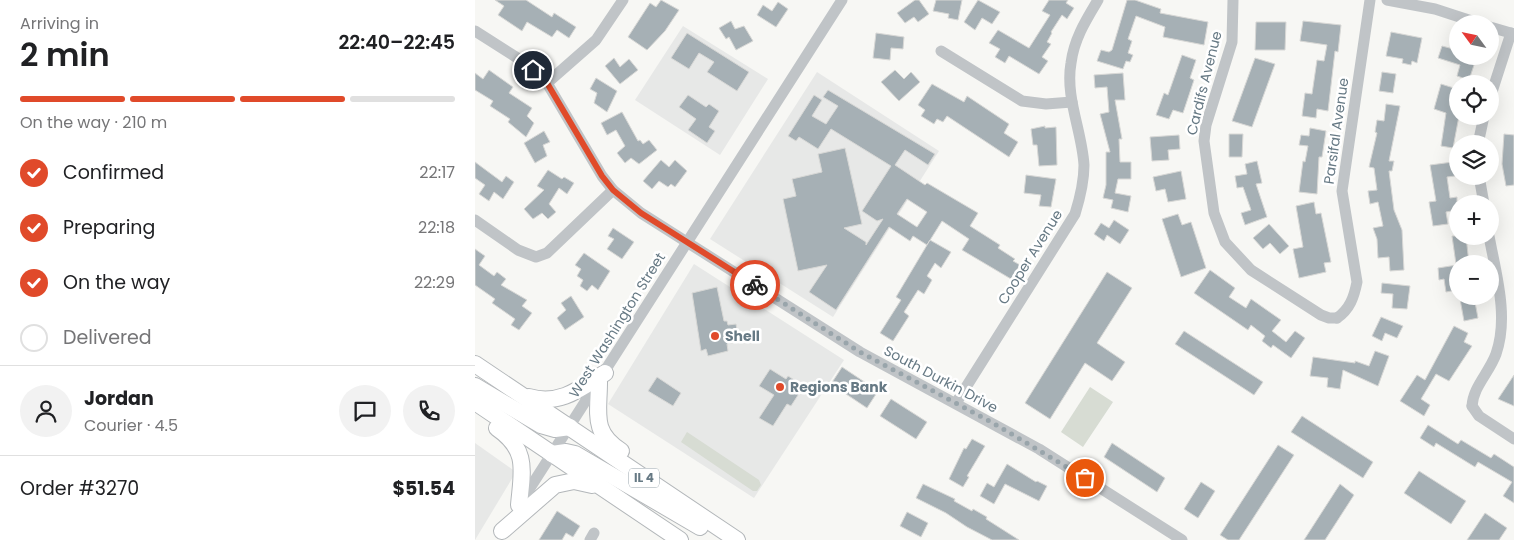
<!DOCTYPE html>
<html lang="en">
<head>
<meta charset="utf-8">
<style>
  body { margin:0; font-family:Poppins,sans-serif; background:#f2f2f2; color:#202124; height:100vh; display:flex; flex-direction:column; font-size:19px; white-space:nowrap }
  * { box-sizing:border-box; margin:0 }
  p { font-size:16px; color:#757577 }
  .icon { flex:none; width:28px; height:28px; fill:none; stroke:currentColor; stroke-width:2; stroke-linecap:round; stroke-linejoin:round }
  .map { position:relative; flex:1; overflow:hidden }
  .drawer { display:flex; flex-direction:column; background:#fff; width:475px }
  .drawer>* { flex:none }
  .needle { width:32px; rotate:303deg }
  .tools { position:absolute; left:974px; top:15px; display:grid; gap:10px }
  .tools a { display:grid; place-items:center; width:50px; height:50px; border-radius:50%; background:#fff; box-shadow:0 5px 20px #0002; font-size:25px }
  .pin { position:absolute; display:grid; place-items:center; width:42px; height:42px; color:#fff; margin:-21px; border:2px solid #fff; border-radius:50%; box-shadow:0 1px 5px #0007 }
  .courier { position:absolute; display:grid; place-items:center; width:50px; height:50px; margin:-25px; border:4px solid #e04a2a; border-radius:50%; background:#fff; color:#222; box-shadow:0 1px 6px #0007 }
  .overview em { font-style:normal; font-weight:600 }
  .overview div { display:flex; flex-direction:column-reverse }
  .overview { display:flex; align-items:center; justify-content:space-between; height:85px; padding:0 20px }
  h1 { font-size:32px; font-weight:600; line-height:38px }
  .bar { display:grid; grid-template-columns:repeat(4,1fr); gap:8px 5px; align-content:center; height:60px; padding:0 20px }
  .bar i { height:6px; border-radius:4px; background:#e0e0e0 }
  .bar .on { background:#e04a2a }
  .bar p { grid-column:span 4 }
  .line { display:flex; align-items:center; gap:12px; padding:0 20px; border-top:1px solid #e0e0e0 }
  .line div { flex:1 }
  .round { display:grid; place-items:center; flex:none; width:52px; height:52px; border-radius:26px; background:#f2f2f2 }
  ol { padding:0 20px; list-style:none }
  li { display:flex; align-items:center; gap:15px; height:55px }
  li p { margin-inline-start:auto }
  li .icon { padding:5px; border-radius:50%; background:#e04a2a; color:#fff; stroke-width:4 }
  li:last-child { color:#757577 }
  li i { width:28px; height:28px; border:2px solid #e0e0e0; border-radius:50% }
  main { display:flex; flex:1; min-height:0 }
  .map>svg:first-child { display:block }
</style>
</head>
<body>
<main>
<section class="drawer">
<div class="overview"><div><h1>2 min</h1><p>Arriving in</p></div><em>22:40–22:45</em></div>
<div class="bar"><i class="on"></i><i class="on"></i><i class="on"></i><i></i><p>On the way · 210 m</p></div>
<ol>
<li><svg class="icon" aria-label="check" viewBox="0 0 24 24"><path d="M5 12l5 5 9-10"/></svg>Confirmed<p>22:17</p></li>
<li><svg class="icon" aria-label="check" viewBox="0 0 24 24"><path d="M5 12l5 5 9-10"/></svg>Preparing<p>22:18</p></li>
<li><svg class="icon" aria-label="check" viewBox="0 0 24 24"><path d="M5 12l5 5 9-10"/></svg>On the way<p>22:29</p></li>
<li><i></i>Delivered</li>
</ol>
<div class="line" style="height:90px"><a class="round"><svg class="icon" aria-label="person" viewBox="0 0 24 24"><circle cx="12" cy="8" r="4"/><path d="M4 21q1-7 8-7t8 7"/></svg></a><div><b>Jordan</b><p>Courier · 4.5</p></div><a class="round"><svg class="icon" aria-label="chat" viewBox="0 0 24 24"><path d="M4 5h16v11H9l-5 4z"/></svg></a><a class="round"><svg class="icon" aria-label="phone" viewBox="0 0 24 24"><path d="M5 4h4l2 5-3 2q2 4 5 5l2-3 5 2v4C11 20 4 13 5 4z"/></svg></a></div>
<div class="line" style="height:65px"><div>Order #3270</div><b>$51.54</b></div>
</section>
<div class="map">
<svg width="1039" height="540" viewBox="0 0 1039 540">
  <rect width="100%" height="100%" fill="#f7f7f4"/>
  <!-- built -->
  <g fill="#e7e8e7">
    <polygon points="208,26 293,79 245,155 160,100"/>
    <polygon points="342,72 464,151 358,317 235,239"/>
    <polygon points="219,264 369,360 279,498 133,404"/>
    <polygon points="0,443 41,472 0,540"/>
  </g>
  <!-- green -->
  <g fill="#d7dcd3">
    <polygon points="615,387 638,402 608,447 586,432"/>
    <polygon points="212,432 284,480 286,485 282,491 278,491 206,442"/>
  </g>
  <!-- building -->
  <g fill="#a6b0b5" stroke="#d8d8d6" fill-rule="evenodd">
    <polygon points="20,0 51,0 77,17 79,13 101,27 94,38 82,30 77,37 52,22 47,31 23,15 29,6"/>
    <polygon points="186,0 204,10 190,31 172,50 153,37 175,3 181,7"/>
    <polygon points="440,0 444,0 454,14 443,22 439,17 430,23 422,13"/>
    <polygon points="461,0 487,0 483,20 473,18 474,14 458,11"/>
    <polygon points="503,0 525,12 517,24 507,18 500,30 489,22"/>
    <polygon points="574,0 593,0 591,3 599,8 592,19 587,15 576,32 577,33 572,42 576,44 567,57 573,61 564,74 534,56 530,63 520,57 525,49 514,43 523,30 554,48 575,15 567,11"/>
    <polygon points="652,0 660,0 686,9 685,13 733,22 729,45 688,37 690,27 661,16 653,39 657,41 653,53 658,55 655,62 651,61 648,69 622,61 626,50 634,52 637,50"/>
    <polygon points="303,2 313,9 301,27 282,15 288,5 297,11"/>
    <polygon points="256,21 260,29 269,26 278,41 261,50 254,37 251,39 244,28"/>
    <polygon points="828,21 866,25 863,52 860,51 853,111 842,109 841,118 827,116 830,93 837,94 842,60 849,61 852,45 825,41"/>
    <polygon points="781,22 811,22 810,50 780,50"/>
    <polygon points="916,32 947,38 942,63 937,61 936,65 927,63 928,59 911,56"/>
    <polygon points="212,33 274,72 262,91 232,72 239,62 224,53 214,69 196,58"/>
    <polygon points="401,33 429,37 428,49 416,48 415,60 398,58"/>
    <polygon points="967,46 982,50 982,56 1002,56 994,80 982,76 985,65 963,58"/>
    <polygon points="707,55 721,60 715,78 719,80 708,113 698,110 694,119 681,115 689,93 693,95"/>
    <polygon points="139,58 145,67 154,59 163,70 145,84 130,66"/>
    <polygon points="780,58 800,64 777,127 757,121"/>
    <polygon points="14,70 38,87 34,93 57,108 52,116 59,123 51,137 33,122 35,119 15,106 18,101 0,90 0,73 8,79"/>
    <polygon points="420,70 429,79 436,72 445,82 424,101 406,82"/>
    <polygon points="907,72 921,74 918,93 904,91"/>
    <polygon points="648,73 650,100 640,100 647,139 644,139 645,162 656,162 656,179 643,179 640,193 656,196 653,212 636,208 638,200 628,198 631,185 631,152 635,152 625,114 634,112 632,87 620,88 619,75"/>
    <polygon points="121,78 142,91 132,112 119,103 122,93 115,89"/>
    <polygon points="457,84 489,102 492,96 534,124 529,133 543,142 534,157 472,116 468,122 462,119 459,124 446,116 450,110 443,105"/>
    <polygon points="966,84 982,89 981,102 982,103 982,116 984,116 978,148 966,146 971,113 959,109"/>
    <path d="M353,90L460,154L453,165L430,150L420,165L450,185L452,183L503,213L495,226L525,245L523,248L540,259L538,261L545,265L536,279L487,250L494,239L467,221L452,245L438,236L435,241L414,227L361,310L334,292L352,265L323,271L308,199L321,196L317,179L347,172L343,154L370,148L387,224L369,228L391,242V245L408,219L402,221L387,211L416,166L356,129L343,149L324,137L321,141L313,136L339,95L347,100L337,116L351,124L363,106L348,97ZM432,199L452,212L442,227L422,214Z"/>
    <polygon points="213,95 231,107 234,104 244,111 234,127 240,131 232,143 213,130 221,119 204,107"/>
    <polygon points="911,104 925,106 914,161 919,161 917,171 914,171 919,210 927,230 929,270 915,271 914,257 903,258 902,239 898,228 908,226 903,202 895,204 893,191 902,190 899,168 894,167 902,133 900,132 902,120 909,121"/>
    <polygon points="147,112 163,141 165,140 168,144 174,140 182,150 164,164 156,158 150,163 142,153 150,146 141,130 132,135 126,123"/>
    <polygon points="570,126 570,128 581,127 582,165 564,166 562,145 558,145 556,129"/>
    <polygon points="835,128 851,131 847,157 844,157 842,194 824,192 828,161 830,162 833,146 824,145 826,135 834,136"/>
    <polygon points="69,131 75,142 68,145 72,156 60,163 49,143"/>
    <polygon points="754,134 768,134 767,157 754,157"/>
    <polygon points="1029,134 1039,135 1039,185 1031,186 1027,164"/>
    <polygon points="704,135 705,149 693,150 694,160 677,161 675,137"/>
    <polygon points="186,160 194,167 200,160 212,171 200,187 196,184 193,187 184,181 177,189 168,181"/>
    <polygon points="782,161 787,183 781,184 792,217 770,225 766,213 776,210 768,187 762,188 760,176 772,174 770,164"/>
    <polygon points="0,162 27,182 31,176 39,182 28,199 19,192 14,201 4,194 10,185 0,178"/>
    <polygon points="978,162 980,176 972,177 975,198 982,197 982,210 971,212 973,224 958,226 954,202 961,201 955,165"/>
    <polygon points="73,170 87,179 89,177 99,183 92,194 84,188 74,204 81,212 73,219 67,213 58,219 49,209 69,190 62,186"/>
    <polygon points="706,171 711,199 693,202 690,189 681,191 678,177"/>
    <polygon points="551,175 581,179 576,207 564,206 566,195 549,193"/>
    <polygon points="839,202 841,214 846,213 856,262 849,263 851,272 824,278 818,249 828,247 821,206"/>
    <polygon points="703,214 707,225 716,222 731,268 706,277 687,219"/>
    <polygon points="639,220 654,230 645,244 632,235 629,241 619,234 626,223 634,228"/>
    <polygon points="794,224 814,246 805,254 795,243 788,249 778,238"/>
    <polygon points="138,228 159,242 147,259 132,249 139,239 133,236"/>
    <polygon points="977,236 991,236 994,264 981,264"/>
    <polygon points="455,240 476,252 466,268 460,263 452,276 457,280 449,294 443,290 429,312 434,316 418,341 405,333 426,300 421,297"/>
    <polygon points="0,249 10,256 4,265 19,276 22,272 31,279 26,285 52,300 47,306 57,313 44,330 36,325 40,319 17,303 20,299 0,285"/>
    <polygon points="109,253 135,271 123,290 117,285 112,291 105,286 108,280 102,276 106,269 100,265"/>
    <polygon points="982,265 982,290 971,292 969,279 964,280 963,268"/>
    <polygon points="735,270 760,288 754,297 771,308 776,299 806,320 797,331 811,342 820,331 830,338 816,358 798,345 796,348 787,341 790,336 776,325 773,330 719,293"/>
    <polygon points="632,272 657,288 622,343 650,362 637,381 610,363 575,419 550,403"/>
    <polygon points="907,283 935,286 932,309 917,308 918,294 906,293"/>
    <polygon points="242,287 249,321 252,321 253,325 261,324 264,341 252,344 253,351 233,356 231,349 226,351 217,293"/>
    <polygon points="96,296 109,317 90,330 82,318 91,310 86,303"/>
    <polygon points="999,297 1003,318 989,321 985,299"/>
    <polygon points="906,317 928,326 922,338 910,333 907,341 897,336"/>
    <polygon points="979,326 993,333 989,342 997,346 974,381 961,374 946,399 955,405 949,416 925,401 942,375 950,380"/>
    <polygon points="709,331 788,382 779,395 700,344"/>
    <polygon points="900,351 914,356 903,386 868,370 865,389 852,387 853,378 835,376 838,357 880,363 880,361 894,366"/>
    <polygon points="367,367 403,391 392,408 356,384"/>
    <polygon points="295,369 311,379 313,376 321,381 319,384 327,389 316,406 312,404 298,426 284,418 299,395 284,386"/>
    <polygon points="1039,375 1039,406 1023,399"/>
    <polygon points="182,377 206,393 198,406 173,391"/>
    <polygon points="416,399 452,422 441,439 405,416"/>
    <polygon points="827,416 898,462 888,478 816,432"/>
    <polygon points="953,425 983,444 986,440 1016,458 1019,454 1039,467 1039,503 1028,496 1037,482 1003,462 1000,467 961,443 959,447 945,438"/>
    <polygon points="497,439 510,446 492,476 494,477 488,487 474,479 489,448 491,449"/>
    <polygon points="637,443 690,478 682,492 629,457"/>
    <polygon points="803,445 819,455 764,540 753,540 745,535"/>
    <polygon points="532,464 561,482 562,481 572,486 564,501 530,484 519,504 505,496 512,483 519,487"/>
    <polygon points="944,471 991,501 976,524 929,493"/>
    <polygon points="726,482 740,491 723,518 709,509"/>
    <polygon points="448,484 480,499 479,501 497,511 498,509 512,517 511,519 544,540 517,540 492,527 471,513 441,498"/>
    <polygon points="865,484 879,495 850,540 829,540"/>
    <polygon points="82,511 105,526 98,537 91,533 87,540 64,540"/>
    <polygon points="432,512 453,523 446,537 425,526"/>
    <polygon points="1010,513 1032,528 1024,540 992,540"/>
  </g>
  <g fill="none" stroke-linecap="round" stroke-linejoin="round">
    <!-- highway casing -->
    <g stroke="#b3b7ba" stroke-width="18">
      <g id="highway">
        <polyline points="0,364 262,540"/>
        <path d="M124,382C124,413 116,432 146,451"/>
        <polyline points="0,386 66,425 80,429 95,427"/>
        <path d="M54,397C84,406 105,389 130,373"/>
        <polyline points="0,402 205,540"/>
        <path d="M22,428C54,450 47,471 44,505"/>
        <polyline points="77,454 91,452 100,454 225,527"/>
        <polyline points="27,531 80,485 99,481 117,485"/>
      </g>
    </g>
    <!-- minor -->
    <g stroke="#c0c4c7" stroke-width="11">
      <polyline points="758,0 757,42 731,125 729,141 739,213 750,242 776,270 846,315 854,318 862,318"/>
      <polyline points="912,0 960,9 1006,24"/>
      <polyline points="1015,27 1039,34"/>
      <polyline points="0,31 44,59 72,83 127,176 138,190 166,213 385,352 564,449 707,540"/>
      <polyline points="466,51 547,101 571,104 597,102"/>
      <polyline points="72,83 121,40 148,0"/>
      <polyline points="1015,98 1036,33"/>
      <polyline points="1003,144 1009,116"/>
      <polyline points="1004,176 1009,204"/>
      <polyline points="0,220 43,250 61,257 72,253 138,190"/>
      <path d="M862,318C875,309 879,297 882,282L867,191L895,0"/>
      <path d="M481,403L600,214C605,198 609,182 609,165C607,131 590,97 596,63C599,39 611,20 623,0"/>
      <path d="M997,406C998,387 1014,373 1021,354C1034,317 1021,274 1014,236"/>
      <polyline points="997,406 1004,416 1039,439"/>
      <polyline points="46,502 367,0"/>
      <polyline points="115,540 119,533"/>
    </g>
    <!-- highway -->
    <use href="#highway" stroke="#fff" stroke-width="16"/>
  </g>
  <g fill="none" stroke-linecap="round" stroke-linejoin="round">
    <!-- done -->
    <polyline stroke="#99a5ab" stroke-width="5" stroke-dasharray="0 9" points="280,285 385,352 518,423 610,478"/>
    <!-- route -->
    <polyline stroke="#e04a2a" stroke-width="6" points="58,70 72,83 127,176 138,190 166,213 280,285"/>
  </g>
  <!-- markers -->
  <g fill="#e04a2a" stroke="#fff" stroke-width="2">
    <circle cx="240" cy="336" r="5"/>
    <circle cx="305" cy="387" r="5"/>
  </g>
  <g text-anchor="middle" stroke-width="5" stroke-linejoin="round" paint-order="stroke">
    <!-- shield labels -->
    <rect fill="#fff" stroke="#94a1a9" stroke-width="1" x="154" y="468.5" width="30" height="19" rx="4"/>
    <g font-size="12" font-weight="bold" fill="#667984">
      <text x="169" y="482">IL 4</text>
    </g>
    <!-- street labels -->
    <g font-size="14" fill="#667984" stroke="#fff">
      <text transform="translate(729 83) rotate(-76)" y="5">Cardifs Avenue</text>
      <text transform="translate(861 131) rotate(-82)" y="5">Parsifal Avenue</text>
      <text transform="translate(555 257) rotate(-58)" y="5">Cooper Avenue</text>
      <text transform="translate(142 325) rotate(-58)" y="5">West Washington Street</text>
      <text transform="translate(466 379) rotate(28)" y="5">South Durkin Drive</text>
    </g>
    <!-- poi labels -->
    <g font-size="14" font-weight="bold" fill="#667984" stroke="#fff" text-anchor="start">
      <text x="250" y="341">Shell</text>
      <text x="315" y="392">Regions Bank</text>
    </g>
  </g>
</svg>
<div class="tools">
<a><svg class="needle" viewBox="-14 -14 28 28"><path d="M0-13l5 13h-10z" fill="#e53935"/><path d="M0 13l5-13h-10z" fill="#757577"/></svg></a>
<a><svg class="icon" aria-label="locate" viewBox="0 0 24 24"><circle cx="12" cy="12" r="6"/><path d="M12 2v4M12 18v4M2 12h4M18 12h4"/></svg></a>
<a><svg class="icon" aria-label="layers" viewBox="0 0 24 24"><path d="M12 4l9 5-9 5-9-5zM3 14l9 5 9-5"/></svg></a>
<a>+</a>
<a>−</a>
</div>
<div class="pin" style="left:610px;top:478px;background:#ea580c"><svg class="icon" aria-label="bag" viewBox="0 0 24 24"><path d="M5 8h14l-1 12H6zM9 8a3 3 0 0 1 6 0"/></svg></div>
<div class="pin" style="left:58px;top:70px;background:#1f2937"><svg class="icon" aria-label="home" viewBox="0 0 24 24"><path d="M3 11l9-7 9 7M6 9v11h12V9"/></svg></div>
<div class="courier" style="left:280px;top:285px"><svg class="icon" aria-label="bike" viewBox="0 0 24 24"><circle cx="6" cy="16" r="4"/><circle cx="18" cy="16" r="4"/><path d="M6 16l4-8h5l3 8M10 8l3 8H6M13 5h3"/></svg></div>
</div>
</main>
</body>
</html>
